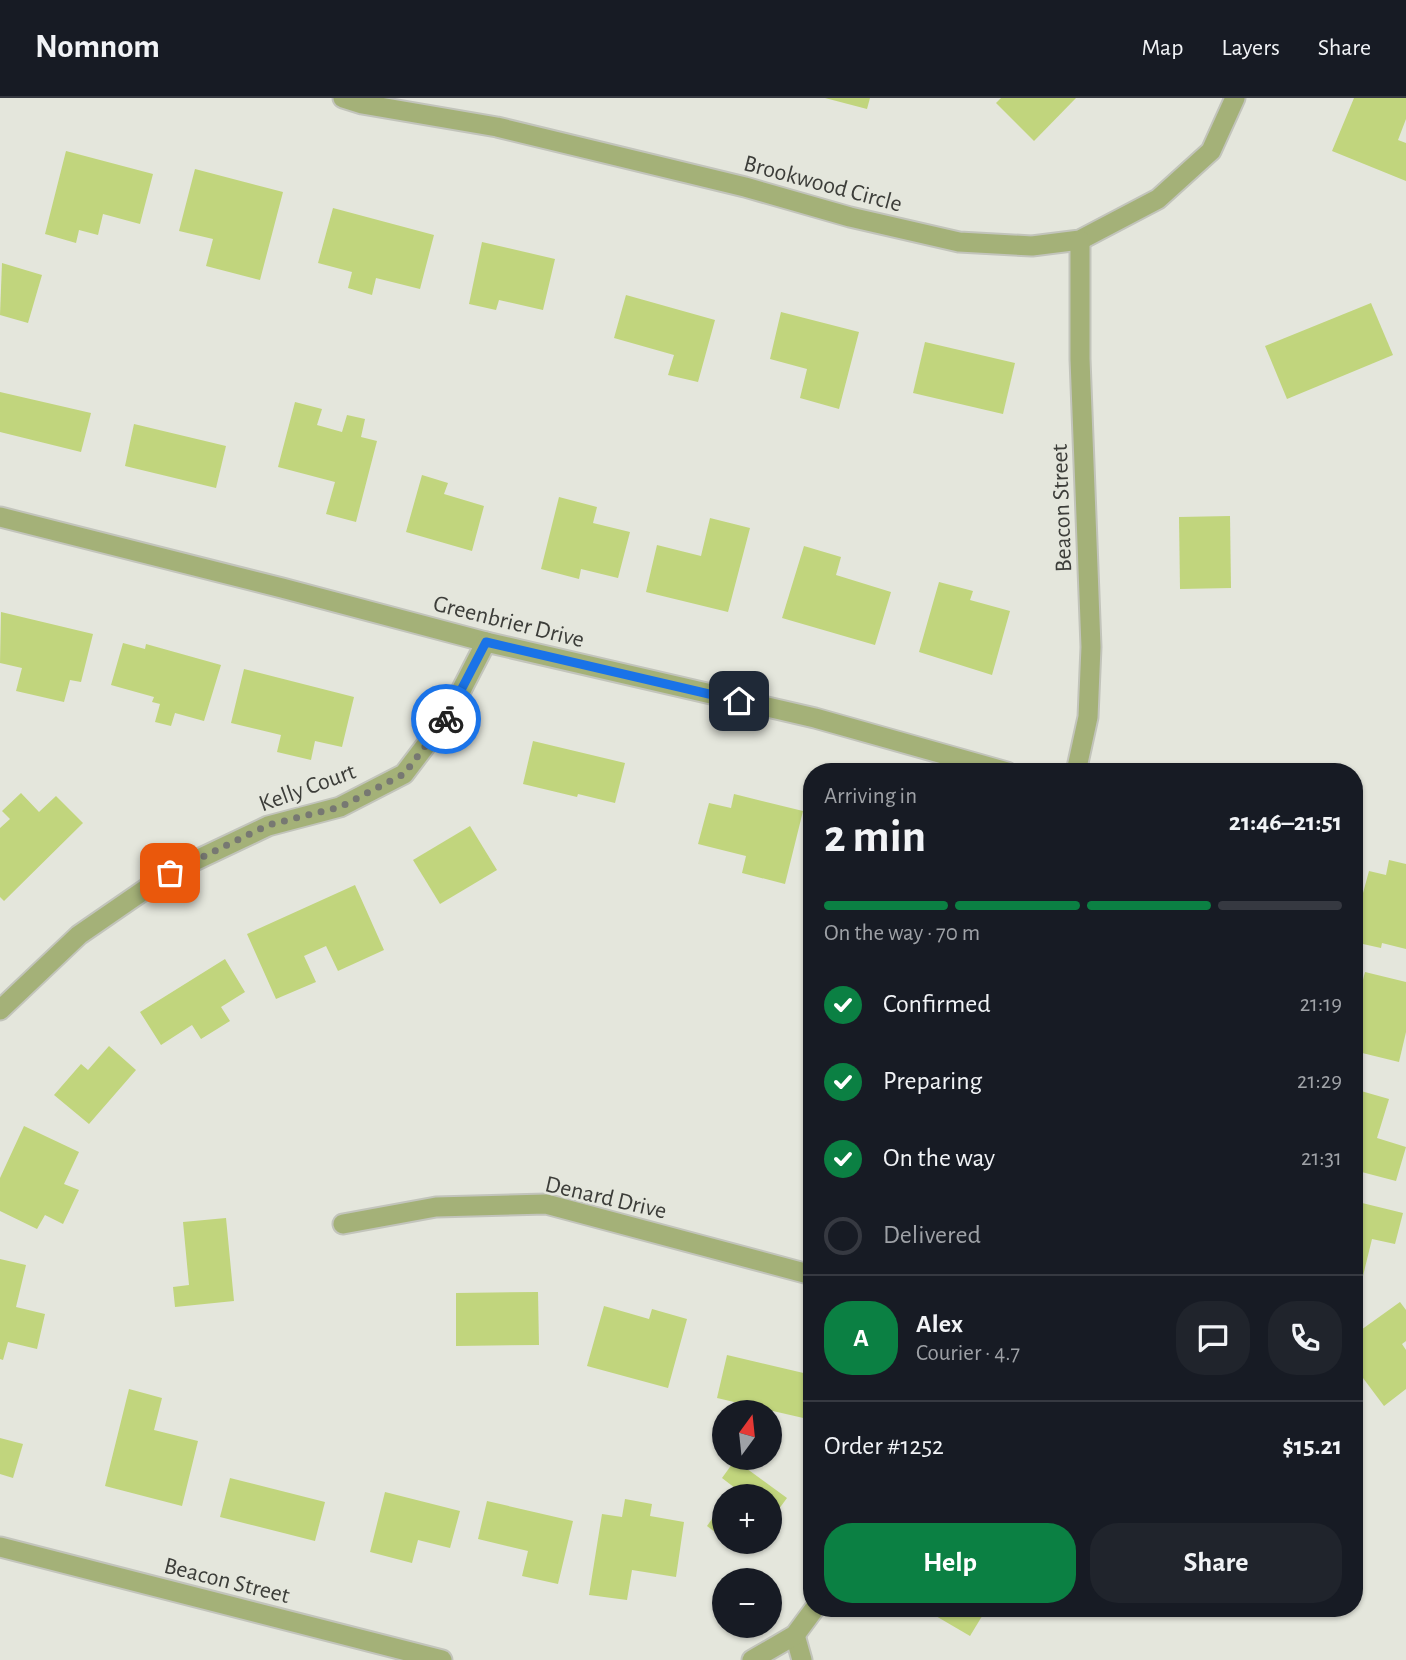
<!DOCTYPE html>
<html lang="en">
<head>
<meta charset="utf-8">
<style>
  body { margin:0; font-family:"Alegreya Sans",sans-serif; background:#20242c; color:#f1f3f6; height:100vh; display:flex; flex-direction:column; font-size:26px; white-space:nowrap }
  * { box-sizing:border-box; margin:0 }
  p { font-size:23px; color:#9ea1a6 }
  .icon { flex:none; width:38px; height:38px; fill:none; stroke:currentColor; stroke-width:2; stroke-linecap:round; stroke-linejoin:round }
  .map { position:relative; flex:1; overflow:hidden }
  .sheet { position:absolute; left:803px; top:665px; width:560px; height:854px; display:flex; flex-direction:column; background:#171b24; border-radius:28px; box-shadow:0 2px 5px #0004 }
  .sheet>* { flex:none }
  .needle { width:46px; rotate:15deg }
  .controls { position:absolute; left:712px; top:1302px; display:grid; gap:14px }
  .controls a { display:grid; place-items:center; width:70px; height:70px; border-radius:50%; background:#171b24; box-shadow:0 2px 5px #0004; font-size:35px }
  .pin { position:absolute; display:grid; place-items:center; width:60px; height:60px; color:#fff; margin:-30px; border-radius:14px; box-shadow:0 4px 10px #0006 }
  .courier { position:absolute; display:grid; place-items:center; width:70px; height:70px; margin:-35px; border:5px solid #1a73e8; border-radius:50%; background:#fff; color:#222; box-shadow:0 2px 9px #0007 }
  .headline em { font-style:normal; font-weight:600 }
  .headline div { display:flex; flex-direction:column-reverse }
  .headline { display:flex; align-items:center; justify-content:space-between; height:119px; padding:0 21px }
  h1 { font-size:46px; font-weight:600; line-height:52px }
  .bar { display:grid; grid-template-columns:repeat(4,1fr); gap:10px 7px; align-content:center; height:84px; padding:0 21px }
  .bar i { height:9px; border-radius:5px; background:#363941 }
  .bar .current { background:#0b8043 }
  .bar p { grid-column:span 4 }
  .line { display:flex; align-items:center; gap:18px; padding:0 21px; border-top:2px solid #363941 }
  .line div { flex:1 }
  .round { display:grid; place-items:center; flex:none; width:74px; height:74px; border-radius:28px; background:#20242c }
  ol { padding:0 21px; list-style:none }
  li { display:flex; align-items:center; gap:21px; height:77px }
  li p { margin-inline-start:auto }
  li .icon { padding:7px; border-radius:50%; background:#0b8043; color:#fff; stroke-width:4 }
  li:last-child { color:#9ea1a6 }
  li i { width:38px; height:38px; border:4px solid #363941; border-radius:50% }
  .cta { display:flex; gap:14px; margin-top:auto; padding:14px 21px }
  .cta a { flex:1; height:80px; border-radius:28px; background:#0b8043; color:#fff; font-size:28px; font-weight:600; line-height:80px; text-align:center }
  .cta a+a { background:#20242c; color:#f1f3f6 }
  header { display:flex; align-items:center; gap:42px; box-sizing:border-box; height:98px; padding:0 35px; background:#171b24; border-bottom:2px solid #363941 }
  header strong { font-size:33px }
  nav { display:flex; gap:38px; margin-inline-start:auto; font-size:24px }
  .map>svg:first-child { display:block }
</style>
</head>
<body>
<header>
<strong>Nomnom</strong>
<nav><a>Map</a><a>Layers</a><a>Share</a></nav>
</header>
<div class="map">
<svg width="1406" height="1562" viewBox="0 0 1406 1562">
  <rect width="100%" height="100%" fill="#e4e6dc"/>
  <!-- building -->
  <g fill="#c1d57d">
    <polygon points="825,0 870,0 867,11"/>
    <polygon points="1001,0 1076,0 1034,43 996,5"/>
    <polygon points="1354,0 1406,0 1406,21 1398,42 1406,45 1406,83 1332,53"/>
    <polygon points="66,53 153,76 140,126 103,116 98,137 79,132 76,145 45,136"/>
    <polygon points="195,71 283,94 260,182 206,168 213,141 179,133"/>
    <polygon points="333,110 434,137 420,191 376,180 372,197 348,190 352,174 318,165"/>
    <polygon points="482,144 555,161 543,212 499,202 496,212 469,206"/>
    <polygon points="2,165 42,177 28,225 0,217"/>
    <polygon points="626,197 715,222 698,284 668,277 674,257 614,240"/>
    <polygon points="1371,205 1393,257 1287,301 1265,248"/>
    <polygon points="781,214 859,234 839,311 800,300 807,271 770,261"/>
    <polygon points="925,244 1015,265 1003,316 913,295"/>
    <polygon points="0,294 91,315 81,354 0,334"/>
    <polygon points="295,304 322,311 317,327 342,334 347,317 365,321 361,339 377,343 356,424 326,416 335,384 278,369"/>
    <polygon points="134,326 226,348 216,390 125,368"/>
    <polygon points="422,377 448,385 444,396 484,408 472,453 406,434"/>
    <polygon points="559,399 597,409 593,425 630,434 618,480 581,471 579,481 541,471"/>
    <polygon points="1230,418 1231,490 1180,491 1179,419"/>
    <polygon points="710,420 750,430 728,514 646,494 657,447 701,458"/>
    <polygon points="804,448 841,459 836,477 891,494 875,547 782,520"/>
    <polygon points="939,484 973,493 970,502 1010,513 992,577 919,554"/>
    <polygon points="1,514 93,536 81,584 70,582 64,604 16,593 22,570 0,565"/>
    <polygon points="123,545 145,551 146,546 221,567 204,623 175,615 171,628 155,624 160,606 152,604 154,599 111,587"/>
    <polygon points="244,571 354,599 342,649 315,643 311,662 277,654 281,637 231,625"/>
    <polygon points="533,643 625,665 615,705 578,696 577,699 523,686"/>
    <polygon points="21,695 39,714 56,698 83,725 4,803 0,799 0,730 10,721 2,713"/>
    <polygon points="734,696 803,713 785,786 742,775 746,758 698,746 709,705 731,710"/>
    <polygon points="470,728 497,772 440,806 413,762"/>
    <polygon points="1389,762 1406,766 1406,851 1382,845 1381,850 1354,844 1354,828 1369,773 1386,777"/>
    <polygon points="355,787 384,852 338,873 326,848 304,858 316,884 276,901 247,836"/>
    <polygon points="225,861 245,894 221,909 230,923 201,941 192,927 161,947 140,914"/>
    <polygon points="1365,874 1406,884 1406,934 1399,964 1354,953 1354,916"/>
    <polygon points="109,948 136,972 89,1026 54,997 81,966 88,972"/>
    <polygon points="1354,991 1389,1001 1377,1040 1406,1049 1396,1083 1354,1072"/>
    <polygon points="24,1028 79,1054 64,1086 79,1092 63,1126 45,1117 37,1131 0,1113 0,1080"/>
    <polygon points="1354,1103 1403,1115 1395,1146 1372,1141 1361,1186 1354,1185"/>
    <polygon points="226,1120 234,1203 175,1209 173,1189 189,1187 183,1124"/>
    <polygon points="0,1161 26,1167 16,1209 45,1216 37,1251 8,1244 3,1262 0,1261"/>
    <polygon points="538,1194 539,1247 456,1248 456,1195"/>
    <polygon points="1400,1204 1406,1212 1406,1243 1402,1246 1406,1252 1406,1291 1384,1308 1354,1268 1354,1237"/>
    <polygon points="604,1208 649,1221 652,1211 687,1221 668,1290 587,1268"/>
    <polygon points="727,1257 812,1277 812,1322 717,1300"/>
    <polygon points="129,1291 162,1300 154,1332 198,1343 182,1408 105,1388"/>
    <polygon points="0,1340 23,1346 13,1380 0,1376"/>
    <polygon points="735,1362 787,1400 770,1423 770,1398 729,1398 735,1390 722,1380"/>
    <polygon points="230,1380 325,1404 315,1443 220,1419"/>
    <polygon points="385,1394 460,1413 450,1450 418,1442 412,1465 370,1454"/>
    <polygon points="625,1401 652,1406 650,1418 684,1424 676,1479 632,1472 627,1502 589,1497 602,1416 622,1419"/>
    <polygon points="487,1403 573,1423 558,1486 522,1478 528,1453 478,1441"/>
    <polygon points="724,1404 724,1441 707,1428"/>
    <polygon points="728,1444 754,1444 745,1456"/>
    <polygon points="931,1510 987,1510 970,1538 929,1514"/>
  </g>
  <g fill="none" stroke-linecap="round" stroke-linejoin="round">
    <!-- minor casing -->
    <g stroke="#c2c4bb" stroke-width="23">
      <g id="minor">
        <polyline points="343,0 362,6 497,29 745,89 850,119 959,144 1032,148 1080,142 1158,101 1211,53 1235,0"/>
        <polyline points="0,419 282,490 486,544 815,620 1007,674"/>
        <polyline points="1076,674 1088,619 1091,549 1080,261 1080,142"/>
        <polyline points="0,912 79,837 169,775 268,728 340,709 404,676 448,618 486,544"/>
        <polyline points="343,1126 436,1109 546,1106 812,1177"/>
        <polyline points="0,1449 442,1562"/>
        <polyline points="795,1537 802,1562"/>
        <polyline points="752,1562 795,1537 815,1510"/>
      </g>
    </g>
    <!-- minor -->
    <use href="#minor" stroke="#a4b178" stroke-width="19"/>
  </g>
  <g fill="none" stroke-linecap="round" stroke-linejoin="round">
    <!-- done -->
    <polyline stroke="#777872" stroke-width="7" stroke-dasharray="0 12.6" points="170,775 268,727 340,709 404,676 446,621"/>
    <!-- route -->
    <polyline stroke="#1a73e8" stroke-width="9" points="446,621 486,544 739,603"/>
  </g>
  <g text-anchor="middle" stroke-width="5" stroke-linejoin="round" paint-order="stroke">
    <!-- street labels -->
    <g font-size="24" fill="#3c3d39" stroke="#e4e6dc">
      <text transform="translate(823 85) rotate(15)" y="8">Brookwood Circle</text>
      <text transform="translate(1061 410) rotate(-92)" y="8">Beacon Street</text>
      <text transform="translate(509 523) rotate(14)" y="8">Greenbrier Drive</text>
      <text transform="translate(307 689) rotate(-20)" y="8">Kelly Court</text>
      <text transform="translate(606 1099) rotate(13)" y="8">Denard Drive</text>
      <text transform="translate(227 1482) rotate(14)" y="8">Beacon Street</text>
    </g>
  </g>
</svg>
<div class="controls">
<a><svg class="needle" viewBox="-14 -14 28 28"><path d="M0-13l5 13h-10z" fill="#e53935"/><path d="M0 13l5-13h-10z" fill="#9ea1a6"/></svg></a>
<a>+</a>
<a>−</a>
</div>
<div class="pin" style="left:170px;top:775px;background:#ea580c"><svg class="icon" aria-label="bag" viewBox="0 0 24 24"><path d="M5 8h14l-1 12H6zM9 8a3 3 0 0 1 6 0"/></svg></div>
<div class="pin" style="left:739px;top:603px;background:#1f2937"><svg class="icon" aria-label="home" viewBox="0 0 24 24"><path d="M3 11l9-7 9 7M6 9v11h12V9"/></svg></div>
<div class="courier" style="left:446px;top:621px"><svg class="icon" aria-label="bike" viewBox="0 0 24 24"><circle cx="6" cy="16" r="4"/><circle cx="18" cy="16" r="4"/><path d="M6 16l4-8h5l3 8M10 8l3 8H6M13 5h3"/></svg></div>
<section class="sheet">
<div class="headline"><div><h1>2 min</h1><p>Arriving in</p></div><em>21:46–21:51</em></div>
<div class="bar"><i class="current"></i><i class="current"></i><i class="current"></i><i></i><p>On the way · 70 m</p></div>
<ol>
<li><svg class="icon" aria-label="check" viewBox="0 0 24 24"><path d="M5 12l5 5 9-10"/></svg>Confirmed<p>21:19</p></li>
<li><svg class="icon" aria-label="check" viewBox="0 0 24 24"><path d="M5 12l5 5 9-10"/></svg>Preparing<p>21:29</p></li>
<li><svg class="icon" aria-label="check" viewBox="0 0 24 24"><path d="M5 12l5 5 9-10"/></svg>On the way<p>21:31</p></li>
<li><i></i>Delivered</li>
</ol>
<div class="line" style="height:126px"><b class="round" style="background:#0b8043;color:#fff">A</b><div><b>Alex</b><p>Courier · 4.7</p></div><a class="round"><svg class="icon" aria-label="chat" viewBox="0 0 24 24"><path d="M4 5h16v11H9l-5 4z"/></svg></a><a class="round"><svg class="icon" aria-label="phone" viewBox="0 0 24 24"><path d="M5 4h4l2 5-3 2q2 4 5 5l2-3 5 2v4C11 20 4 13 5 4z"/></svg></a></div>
<div class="line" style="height:91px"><div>Order #1252</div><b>$15.21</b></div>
<div class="cta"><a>Help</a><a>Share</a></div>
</section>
</div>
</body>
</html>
